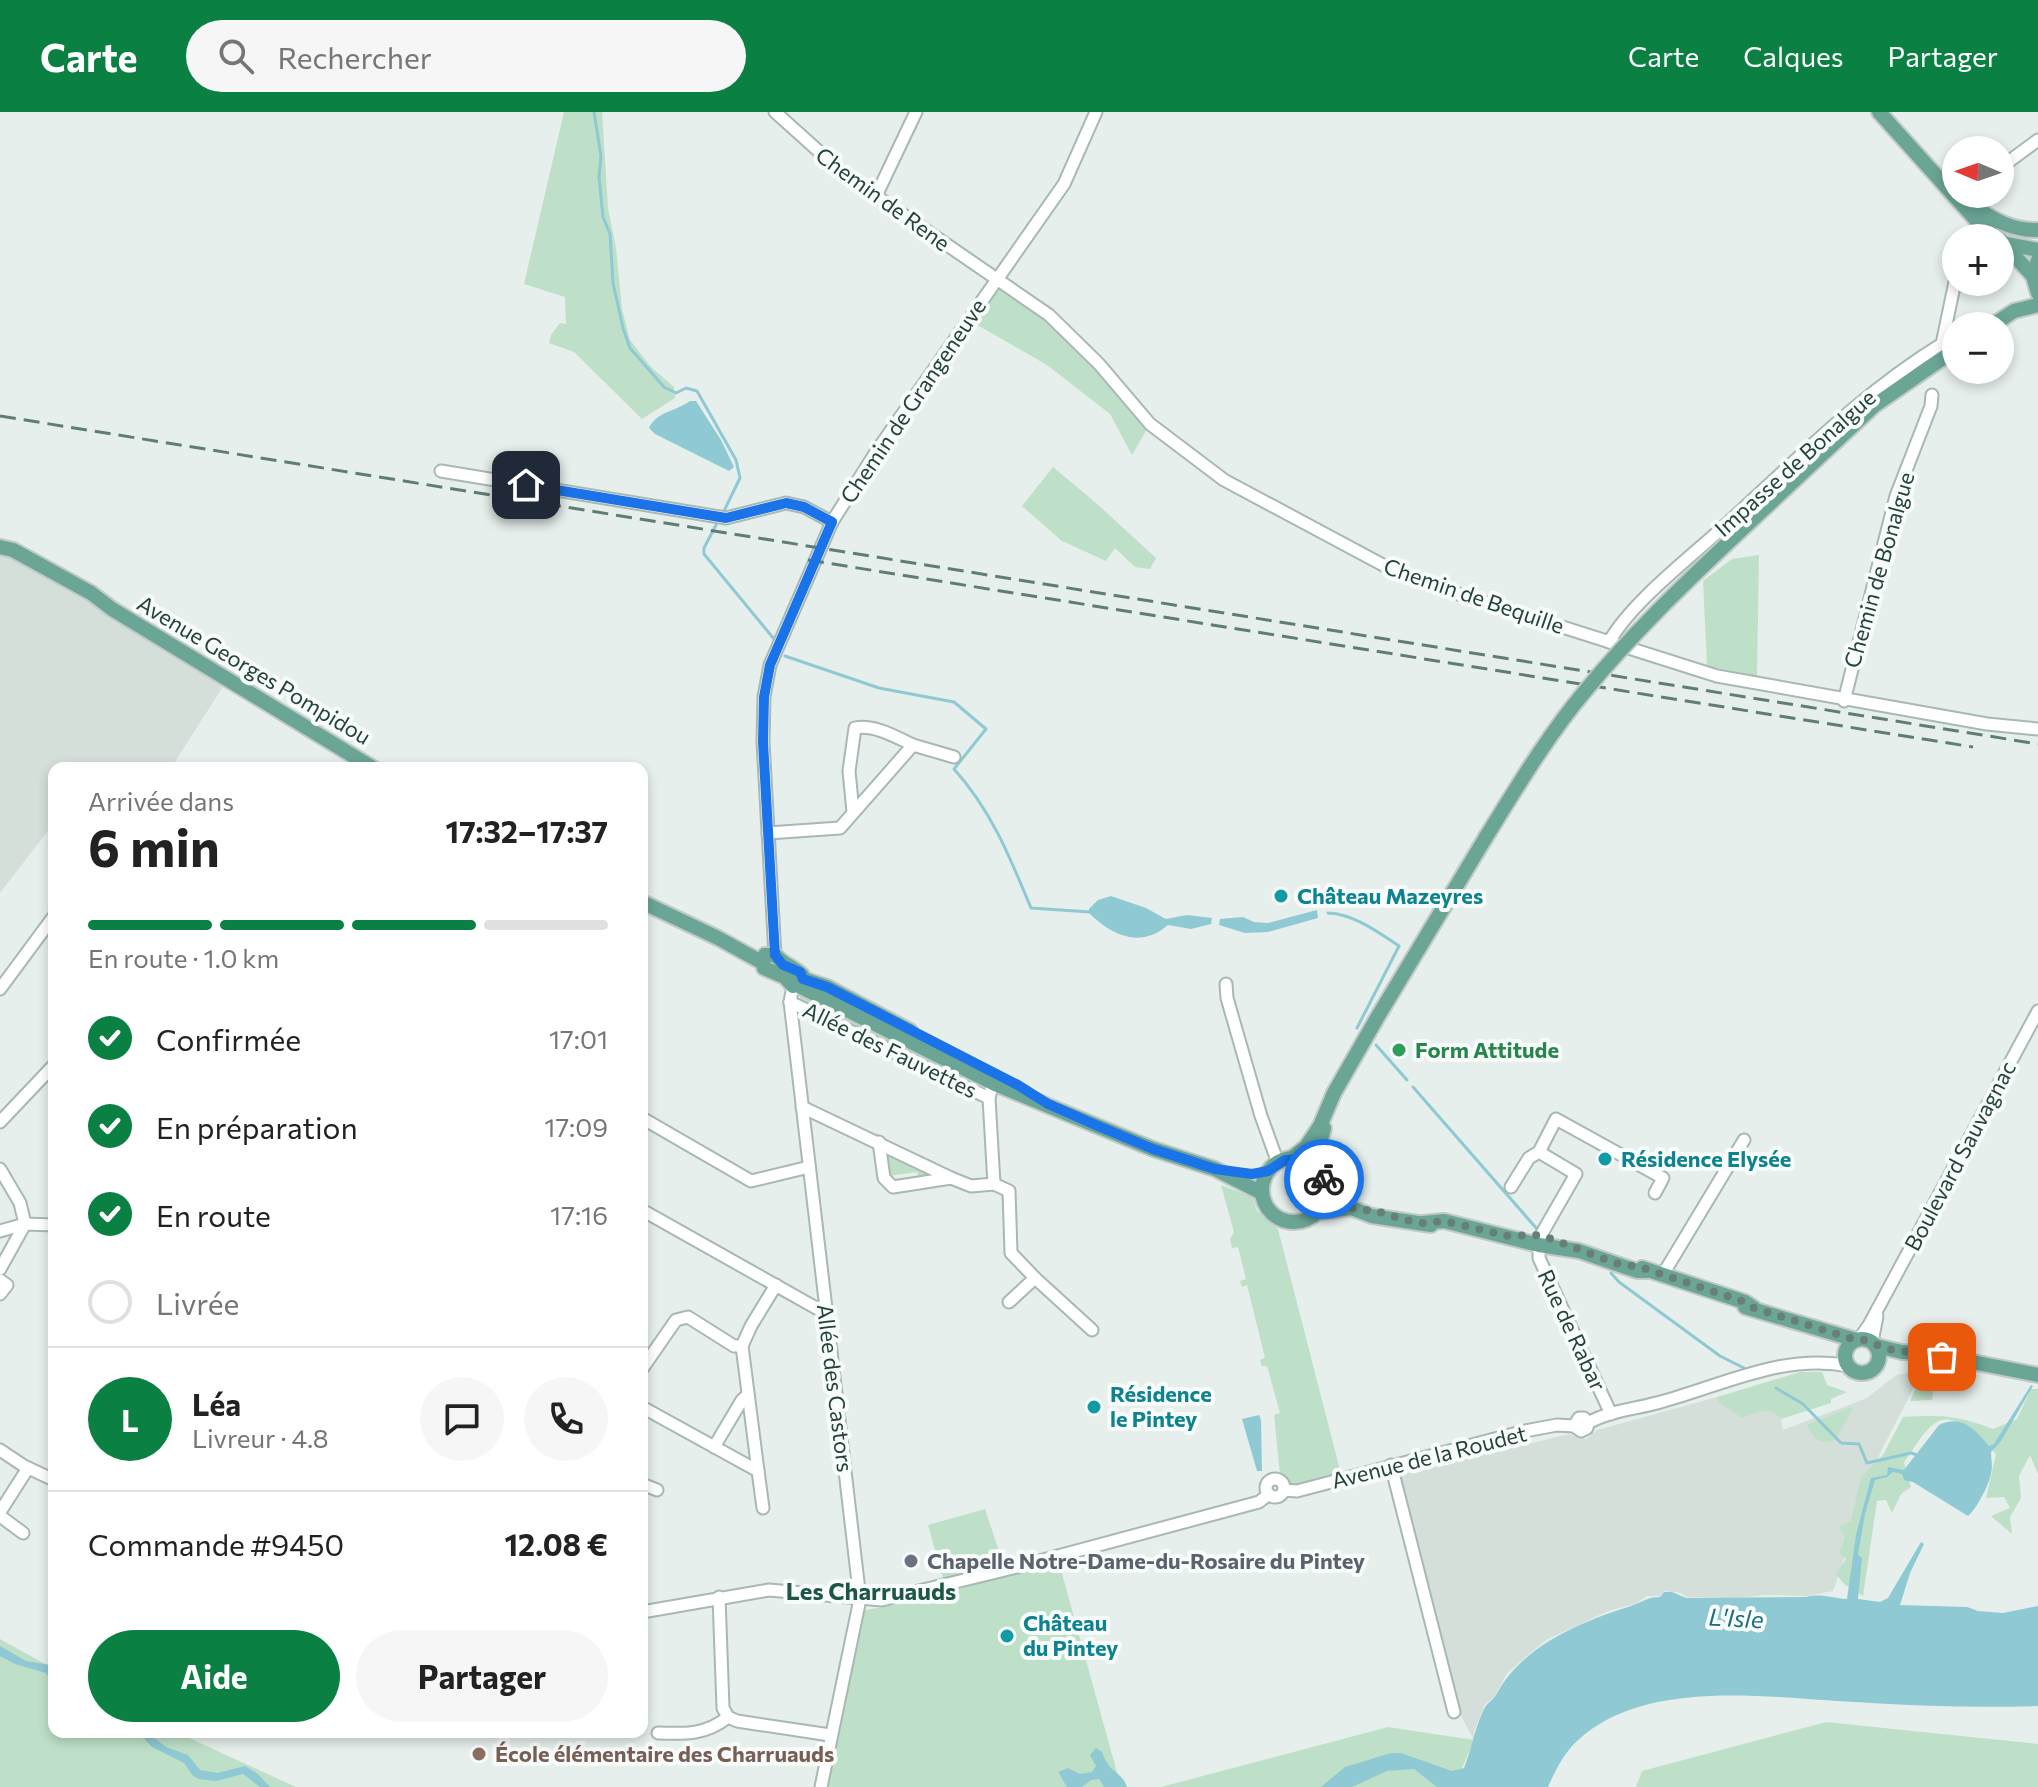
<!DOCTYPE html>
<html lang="fr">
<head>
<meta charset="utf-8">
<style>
  body { margin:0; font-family:Commissioner,sans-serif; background:#f6f6f6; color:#222; height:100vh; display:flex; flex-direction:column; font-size:30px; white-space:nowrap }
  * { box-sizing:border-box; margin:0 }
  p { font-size:26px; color:#767676 }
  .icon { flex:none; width:44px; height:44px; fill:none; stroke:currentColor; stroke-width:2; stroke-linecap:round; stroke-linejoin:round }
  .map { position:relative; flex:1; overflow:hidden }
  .details { position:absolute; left:48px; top:650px; width:600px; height:976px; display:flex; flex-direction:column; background:#fff; border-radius:16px; box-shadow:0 4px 12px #0003 }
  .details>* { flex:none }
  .needle { width:52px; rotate:272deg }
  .fabs { position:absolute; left:1942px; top:24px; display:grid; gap:16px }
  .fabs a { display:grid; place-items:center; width:72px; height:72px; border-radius:50%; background:#fff; box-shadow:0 4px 12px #0003; font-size:40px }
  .pin { position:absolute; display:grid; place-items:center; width:68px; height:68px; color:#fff; margin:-34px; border-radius:16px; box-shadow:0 4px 12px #0006 }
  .courier { position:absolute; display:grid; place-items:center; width:80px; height:80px; margin:-40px; border:6px solid #1a73e8; border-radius:50%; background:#fff; color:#222; box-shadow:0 2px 10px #0007 }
  .overview em { font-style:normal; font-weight:700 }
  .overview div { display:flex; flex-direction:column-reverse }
  .overview { display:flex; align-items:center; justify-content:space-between; height:136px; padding:0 40px }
  h1 { font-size:52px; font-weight:700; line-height:60px }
  .bar { display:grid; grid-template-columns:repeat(4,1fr); gap:12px 8px; align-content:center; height:96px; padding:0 40px }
  .bar i { height:10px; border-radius:6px; background:#e0e0e0 }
  .bar .selected { background:#0b8043 }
  .bar p { grid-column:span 4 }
  .line { display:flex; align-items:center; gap:20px; padding:0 40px; border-top:2px solid #e0e0e0 }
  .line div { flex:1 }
  .round { display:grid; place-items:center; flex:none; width:84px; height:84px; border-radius:42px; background:#f6f6f6 }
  ol { padding:0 40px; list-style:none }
  li { display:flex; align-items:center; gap:24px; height:88px }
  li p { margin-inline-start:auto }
  li .icon { padding:8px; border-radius:50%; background:#0b8043; color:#fff; stroke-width:4 }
  li:last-child { color:#767676 }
  li i { width:44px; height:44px; border:4px solid #e0e0e0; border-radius:50% }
  .action { display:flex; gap:16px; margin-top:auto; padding:16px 40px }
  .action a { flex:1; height:92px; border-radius:48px; background:#0b8043; color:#fff; font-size:32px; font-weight:700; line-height:92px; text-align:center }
  .action a+a { background:#f6f6f6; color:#222 }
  header { display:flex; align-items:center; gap:48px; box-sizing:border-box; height:112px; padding:0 40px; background:#0b8043; color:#fff }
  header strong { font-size:38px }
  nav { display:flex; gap:44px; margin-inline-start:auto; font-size:28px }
  .search { width:560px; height:72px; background:#f6f6f6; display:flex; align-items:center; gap:20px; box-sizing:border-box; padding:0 28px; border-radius:44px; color:#767676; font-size:30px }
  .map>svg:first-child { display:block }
</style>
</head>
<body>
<header>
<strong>Carte</strong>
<div class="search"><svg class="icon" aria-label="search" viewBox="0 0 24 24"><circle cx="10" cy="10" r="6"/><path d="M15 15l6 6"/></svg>Rechercher</div>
<nav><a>Carte</a><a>Calques</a><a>Partager</a></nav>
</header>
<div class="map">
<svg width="2038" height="1675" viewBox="0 0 2038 1675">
  <rect width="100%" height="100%" fill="#e6efeb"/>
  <!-- built -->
  <g fill="#d4dfda">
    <polygon points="0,434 231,562 171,656 54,656 54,718 50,716 0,781"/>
    <polygon points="1923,1258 1880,1341 1833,1479 1806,1484 1765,1483 1736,1486 1686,1485 1681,1481 1664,1479 1660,1484 1647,1484 1635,1492 1608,1499 1546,1528 1507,1561 1494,1585 1485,1592 1474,1619 1474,1628 1452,1587 1396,1364 1569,1322 1586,1327 1597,1318 1717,1285 1718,1290 1775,1300 1781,1307 1783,1318 1867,1286 1896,1263"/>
  </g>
  <!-- green -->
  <g fill="#bfe0c8">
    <polygon points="564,0 602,0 608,96 616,136 622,197 630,228 651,255 674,275 675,286 642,307 574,240 549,231 551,223 560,211 566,212 565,185 524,172"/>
    <polygon points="1001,176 1049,203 1150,312 1132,343 1110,302 1047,253 972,210"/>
    <polygon points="1053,355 1096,391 1156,446 1150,457 1135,455 1115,436 1106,449 1062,429 1022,394"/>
    <polygon points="1759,443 1757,564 1707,554 1703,469 1732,447"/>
    <polygon points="804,881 984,974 981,976 800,888 800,883"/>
    <polygon points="883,1036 935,1063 919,1067 917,1060 888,1064"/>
    <polygon points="1221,1073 1253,1085 1257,1099 1278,1117 1341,1362 1297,1373 1291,1373 1280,1362 1274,1303 1280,1301 1267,1254 1262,1254 1260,1248 1265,1246 1247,1173 1242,1175 1240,1169 1246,1167 1238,1135 1232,1136 1230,1127 1234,1120"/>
    <polygon points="1924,1257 1936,1258 1932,1288 1910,1289"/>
    <path d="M1800,1260H1822L1827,1273L1847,1280L1831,1287V1291L1781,1307C1770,1294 1757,1300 1742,1306L1718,1290L1717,1285Z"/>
    <path d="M2031,1277H2038V1362L2030,1343L2019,1364L2021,1386L2010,1405L2012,1422L1991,1404L2010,1396L2004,1385L1986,1386L1996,1342C1984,1329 1956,1299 1937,1310C1924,1317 1913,1339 1904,1350L1911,1375L1901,1382L1892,1401L1886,1388L1877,1389L1863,1484L1844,1472L1836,1462L1846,1447L1839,1441L1845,1426L1839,1415L1851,1409L1861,1365L1883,1343L1903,1305C1941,1303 1957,1303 1993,1317L2017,1307Z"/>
    <path d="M1851,1295L1853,1297L1835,1328C1819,1334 1813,1325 1807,1313Z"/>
    <polygon points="985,1397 1003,1451 943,1466 928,1413"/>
    <polygon points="1058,1447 1121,1675 818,1675 858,1494 866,1498 924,1488"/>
    <polygon points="0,1527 54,1557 54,1620 176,1620 296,1675 0,1675"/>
    <polygon points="1826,1610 2038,1632 2038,1675 1636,1675 1642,1659"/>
    <polygon points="1388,1615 1474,1628 1454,1675 1161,1675"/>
  </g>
  <!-- water -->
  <g fill="#8ec9d4">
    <path d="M690,289H696L721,328L734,355L729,359L655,322L649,316C657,299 675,300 690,289Z"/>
    <path d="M1111,784L1146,796L1166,807L1187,803L1212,806L1211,812L1191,817L1168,813C1141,836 1113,825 1089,801V797L1098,788Z"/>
    <polygon points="1317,798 1318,806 1268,820 1245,821 1219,813 1220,807 1243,805 1254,810 1268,811"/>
    <path d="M2031,1273L2033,1274L2001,1329L1991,1340C1991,1347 1993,1354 1991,1361C1990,1371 1976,1398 1968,1404L1913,1370L1904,1368L1902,1362L1893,1360L1887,1365L1875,1368L1865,1402L1858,1443L1862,1446L1858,1487L1880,1490L1888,1486L1921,1430L1924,1432L1910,1461L1900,1493L1967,1495L1978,1499L2003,1501L2038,1494V1594C1977,1596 1915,1594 1855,1590C1770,1586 1645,1565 1577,1629C1564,1641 1555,1659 1548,1675H1437L1414,1657L1387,1659L1352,1675H1321L1345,1655L1391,1641H1401L1452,1659L1464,1656C1472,1636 1475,1615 1484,1597C1487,1591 1493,1588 1496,1583C1522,1534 1580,1510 1631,1494C1642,1490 1648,1485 1660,1485L1664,1480H1672L1686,1486L1806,1485C1820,1481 1832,1486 1847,1487L1856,1423L1871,1366L1887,1363L1888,1355L1904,1358L1939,1313C1961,1302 1975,1317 1989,1334L1994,1332Z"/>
    <polygon points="1259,1303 1261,1308 1262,1359 1257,1359 1242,1307"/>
    <polygon points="0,1534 26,1549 50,1553 54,1558 54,1574 46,1561 15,1552 0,1544"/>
    <polygon points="138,1620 147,1620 166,1635 188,1643 200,1658 218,1661 245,1654 258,1662 270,1675 260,1675 243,1662 216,1669 199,1667 193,1664 184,1651 152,1635"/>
    <path d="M1096,1636L1102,1640C1109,1662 1122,1659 1127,1675H1104L1099,1667L1091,1668L1082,1675H1067L1058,1660L1068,1656L1080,1662L1092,1660L1096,1654L1090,1643Z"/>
  </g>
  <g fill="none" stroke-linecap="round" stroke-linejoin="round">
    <!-- stream -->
    <g stroke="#8ec9d4" stroke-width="3">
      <polyline points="594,0 601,44 599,65 603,105 610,122 613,171 623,216 630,236 664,275 676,281 686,276 697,279 736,348 740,366 723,401"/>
      <polyline points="716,413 704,436 704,442 774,527"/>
      <path d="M785,544L879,576L954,590L986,617L954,657C991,698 1010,745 1031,796L1090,800"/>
      <path d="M1328,801C1354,802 1378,820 1399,834L1357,916"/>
      <polyline points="1376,933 1407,968"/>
      <polyline points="1413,975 1537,1117"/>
      <polyline points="1611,1161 1619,1170 1720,1244 1744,1256"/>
      <polyline points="1776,1276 1803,1292 1841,1331 1859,1332 1867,1351 1911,1341 1917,1343"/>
    </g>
    <!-- minor casing -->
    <g stroke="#a8b8b2" stroke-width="15">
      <g id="minor">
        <polyline points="775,0 844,62 1049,203 1099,252 1150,312 1224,368 1383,453 1430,473 1717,564 1987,612 2038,617"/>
        <polyline points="2004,53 2038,28"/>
        <polyline points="876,84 916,0"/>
        <polyline points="1964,126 1965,125"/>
        <polyline points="441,359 726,406 786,391 804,395 832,410"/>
        <path d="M1609,530C1631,491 1687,448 1721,417C1793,352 1859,283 1942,232L1956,165"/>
        <polyline points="1844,589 1896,384 1931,294 1932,283"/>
        <path d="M853,700L849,659L855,616C874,612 896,625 913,633"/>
        <polyline points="768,721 840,716 913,633 954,645"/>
        <polyline points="775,843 763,630 764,585 770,553 832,410 876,340 1064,72 1096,0"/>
        <polyline points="1226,872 1227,886 1261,1004 1278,1051"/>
        <polyline points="793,874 790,890 793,915 860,1487 821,1675"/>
        <polyline points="0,877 54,804"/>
        <polyline points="790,890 989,986"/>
        <polyline points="991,978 989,986 994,1072 1009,1079 1011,1141 1035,1166 1092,1218"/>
        <polyline points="802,995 951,1066 971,1074 994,1072"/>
        <polyline points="642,1006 751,1069 809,1055"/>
        <polyline points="0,1010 54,953"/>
        <polyline points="879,1030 884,1066 893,1075 951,1066"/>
        <polyline points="1539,1040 1556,1007 1663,1066 1655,1081"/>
        <polyline points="0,1057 20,1091 25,1112 0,1157"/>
        <polyline points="1511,1075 1529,1046 1539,1040 1576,1062 1541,1123"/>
        <polyline points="642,1098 825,1201"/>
        <polyline points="0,1119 25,1112 54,1113"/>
        <polyline points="1539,1133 1539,1146 1611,1302"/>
        <polyline points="1662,1164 1744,1028"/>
        <polyline points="0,1168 7,1173 0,1182"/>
        <polyline points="1009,1190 1035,1166"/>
        <polyline points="1859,1227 1869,1213 2038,899"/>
        <polyline points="1872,1230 1877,1204"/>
        <polyline points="642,1257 676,1208 688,1205 734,1234 742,1234"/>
        <polyline points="642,1295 758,1359 763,1396"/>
        <path d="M1588,1311C1610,1298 1639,1297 1664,1289C1725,1272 1785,1241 1849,1254"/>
        <polyline points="714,1335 742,1288 748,1283"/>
        <polyline points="0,1338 24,1354 54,1368"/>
        <polyline points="1391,1353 1454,1600"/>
        <polyline points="758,1359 742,1234 751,1214 776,1173"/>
        <circle cx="1275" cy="1376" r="9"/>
        <polyline points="642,1372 657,1378"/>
        <polyline points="1284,1378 1297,1379 1525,1319 1557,1313 1574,1314 1581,1319 1587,1316 1588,1311 1584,1306 1579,1306 1574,1314"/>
        <polyline points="0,1400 28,1356"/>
        <polyline points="0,1404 23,1421"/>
        <polyline points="719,1485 723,1596 728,1605 737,1609 830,1623"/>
        <polyline points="642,1500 769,1478 882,1488 1013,1456 1259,1390 1269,1382"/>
        <path d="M658,1621C685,1622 706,1623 728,1605"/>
      </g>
    </g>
    <!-- major casing -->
    <g stroke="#c2cac8" stroke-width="18">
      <g id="major">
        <polyline points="1879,0 1977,109 1997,126"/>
        <path d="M1967,91C1990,105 2010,119 2038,118"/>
        <polyline points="2000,128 2033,164"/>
        <polyline points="2007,132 2038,138"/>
        <polyline points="2038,148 2033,164 2038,181"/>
        <polyline points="1991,214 2014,199 2038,193"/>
        <polyline points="1735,424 1875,293 1956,237"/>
        <polyline points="0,435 13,438 91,481 112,497 373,656"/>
        <path d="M642,790L718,826L763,851L764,856L785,865L793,874L801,871L802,863C792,854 785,854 775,843H765L763,851"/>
        <polyline points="803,867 827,875 910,919"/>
        <polyline points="799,874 995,972 1153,1037 1215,1057 1262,1081"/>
        <circle cx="1294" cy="1078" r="32"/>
        <polyline points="1292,1046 1306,1035 1320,1014 1334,981 1377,906 1486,725"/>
        <polyline points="1318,1057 1318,1039 1324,1016"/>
        <polyline points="1318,1100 1351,1096 1372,1104 1431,1113"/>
        <polyline points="1423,1111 1444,1109 1539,1133 1579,1139 1637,1159 1648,1159"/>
        <polyline points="1642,1156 1745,1190 1754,1196"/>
        <polyline points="1745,1195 1856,1228"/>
        <circle cx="1862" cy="1244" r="17"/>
        <polyline points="1876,1234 1902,1240 1927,1241 2038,1263"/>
      </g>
    </g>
    <!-- minor -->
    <use href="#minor" stroke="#fff" stroke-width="11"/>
    <!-- major -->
    <use href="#major" stroke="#6aa596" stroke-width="14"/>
    <!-- rail -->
    <g stroke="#5f7d75" stroke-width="3" stroke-dasharray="16 8" stroke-linecap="butt">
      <polyline points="0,304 2038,632"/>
      <polyline points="808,448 1973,635"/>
    </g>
    <!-- major-bridge casing -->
    <g stroke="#c2cac8" stroke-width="18" stroke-linecap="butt">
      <path id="major-bridge" d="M1486,725C1517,675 1548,623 1586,578C1631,523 1683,473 1735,424"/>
    </g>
    <!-- major-bridge -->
    <use href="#major-bridge" stroke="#6aa596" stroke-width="14"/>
  </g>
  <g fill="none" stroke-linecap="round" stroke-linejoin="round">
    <!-- done -->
    <path stroke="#687f78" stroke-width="8" stroke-dasharray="0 14.4" d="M1324,1067L1326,1077L1351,1096L1385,1101L1401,1107L1423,1111L1444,1109L1508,1124L1541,1123L1615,1151L1640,1155L1745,1190L1754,1196L1856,1228C1869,1226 1874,1233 1885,1236C1904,1241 1923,1240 1942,1245"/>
    <!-- route -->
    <polyline stroke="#1a73e8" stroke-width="10" points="526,373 726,406 786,391 804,395 832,410 770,553 764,585 763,630 775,843 783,853 800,860 803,867 827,875 1018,973 1048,992 1098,1014 1153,1037 1215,1057 1252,1062 1268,1059 1285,1048 1299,1047 1313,1053 1324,1067"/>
  </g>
  <!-- markers -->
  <g fill="#0f9aa8" stroke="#f7fbf9" stroke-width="3">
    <circle cx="1281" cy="784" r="8"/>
    <circle cx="1605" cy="1047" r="8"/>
    <circle cx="1094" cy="1295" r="8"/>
    <circle cx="1007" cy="1524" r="8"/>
  </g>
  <circle fill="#2e9e5b" stroke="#f7fbf9" stroke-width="3" cx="1399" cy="938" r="8"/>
  <circle fill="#6b7280" stroke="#f7fbf9" stroke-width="3" cx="911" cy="1449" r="8"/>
  <circle fill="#8d6e63" stroke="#f7fbf9" stroke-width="3" cx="479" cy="1642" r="8"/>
  <g text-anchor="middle" stroke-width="8" stroke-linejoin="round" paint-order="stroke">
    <!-- street labels -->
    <g font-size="22" fill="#24423a" stroke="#f7fbf9">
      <text transform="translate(883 87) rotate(36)" y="8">Chemin de Rene</text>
      <text transform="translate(913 289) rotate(-56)" y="8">Chemin de Grangeneuve</text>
      <text transform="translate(1795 351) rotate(-42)" y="8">Impasse de Bonalgue</text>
      <text transform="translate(1879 458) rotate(-74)" y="8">Chemin de Bonalgue</text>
      <text transform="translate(1474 484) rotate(19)" y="8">Chemin de Bequille</text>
      <text transform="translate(254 558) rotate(31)" y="8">Avenue Georges Pompidou</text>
      <text transform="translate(890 938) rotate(26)" y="8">Allée des Fauvettes</text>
      <text transform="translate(1960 1044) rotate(-62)" y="8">Boulevard Sauvagnac</text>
      <text transform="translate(1572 1218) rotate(65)" y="8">Rue de Rabar</text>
      <text transform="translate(835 1276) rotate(83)" y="8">Allée des Castors</text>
      <text transform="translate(1429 1345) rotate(-14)" y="8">Avenue de la Roudet</text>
    </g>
    <!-- culture labels -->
    <g font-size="22" font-weight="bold" fill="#0d838f" stroke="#f7fbf9" text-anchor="start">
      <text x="1297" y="792">Château Mazeyres</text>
      <text x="1621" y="1055">Résidence Elysée</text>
      <text x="1110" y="1290">Résidence<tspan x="1110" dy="25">le Pintey</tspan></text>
      <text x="1023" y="1519">Château<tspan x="1023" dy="25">du Pintey</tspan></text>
    </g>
    <!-- leisure labels -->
    <g font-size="22" font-weight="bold" fill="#27864d" stroke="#f7fbf9" text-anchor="start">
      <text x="1415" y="946">Form Attitude</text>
    </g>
    <!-- worship labels -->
    <g font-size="22" font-weight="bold" fill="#5b616d" stroke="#f7fbf9" text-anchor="start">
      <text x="927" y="1457">Chapelle Notre-Dame-du-Rosaire du Pintey</text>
    </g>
    <!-- education labels -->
    <g font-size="22" font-weight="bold" fill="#785e54" stroke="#f7fbf9" text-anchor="start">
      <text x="495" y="1650">École élémentaire des Charruauds</text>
    </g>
    <!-- neighbourhood labels -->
    <g font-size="24" font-weight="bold" fill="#1f5548" stroke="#f7fbf9">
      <text x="871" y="1488">Les Charruauds</text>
    </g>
    <!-- water labels -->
    <g font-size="24" font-style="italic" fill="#1c6f80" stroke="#f7fbf9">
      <text transform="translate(1736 1507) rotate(3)" y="8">L'Isle</text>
    </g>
  </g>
</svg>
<div class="fabs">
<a><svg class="needle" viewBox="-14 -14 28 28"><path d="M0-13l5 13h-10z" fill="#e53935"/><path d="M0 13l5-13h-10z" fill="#767676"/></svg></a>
<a>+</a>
<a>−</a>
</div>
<div class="pin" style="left:1942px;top:1245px;background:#ea580c"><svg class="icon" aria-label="bag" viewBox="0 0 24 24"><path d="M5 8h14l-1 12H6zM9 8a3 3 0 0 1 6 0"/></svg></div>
<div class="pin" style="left:526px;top:373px;background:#1f2937"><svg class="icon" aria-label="home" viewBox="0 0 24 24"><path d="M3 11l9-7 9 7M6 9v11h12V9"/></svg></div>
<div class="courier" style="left:1324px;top:1067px"><svg class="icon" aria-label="bike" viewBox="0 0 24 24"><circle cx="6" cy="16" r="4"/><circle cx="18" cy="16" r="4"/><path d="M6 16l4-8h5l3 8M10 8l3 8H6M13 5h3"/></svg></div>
<section class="details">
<div class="overview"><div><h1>6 min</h1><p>Arrivée dans</p></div><em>17:32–17:37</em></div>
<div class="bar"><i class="selected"></i><i class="selected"></i><i class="selected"></i><i></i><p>En route · 1.0 km</p></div>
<ol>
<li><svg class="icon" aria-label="check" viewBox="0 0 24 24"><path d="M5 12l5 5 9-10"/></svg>Confirmée<p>17:01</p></li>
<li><svg class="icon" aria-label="check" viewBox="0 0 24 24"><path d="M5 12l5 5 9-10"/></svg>En préparation<p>17:09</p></li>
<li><svg class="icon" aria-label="check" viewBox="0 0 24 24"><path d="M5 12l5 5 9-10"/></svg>En route<p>17:16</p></li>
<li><i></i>Livrée</li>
</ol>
<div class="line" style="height:144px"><b class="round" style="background:#0b8043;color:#fff">L</b><div><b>Léa</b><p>Livreur · 4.8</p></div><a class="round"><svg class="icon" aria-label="chat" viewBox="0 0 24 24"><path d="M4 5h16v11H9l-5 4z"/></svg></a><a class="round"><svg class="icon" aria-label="phone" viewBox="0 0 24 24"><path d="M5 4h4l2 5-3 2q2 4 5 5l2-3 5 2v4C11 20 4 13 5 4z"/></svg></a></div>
<div class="line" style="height:104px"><div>Commande #9450</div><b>12.08 €</b></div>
<div class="action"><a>Aide</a><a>Partager</a></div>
</section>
</div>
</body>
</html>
